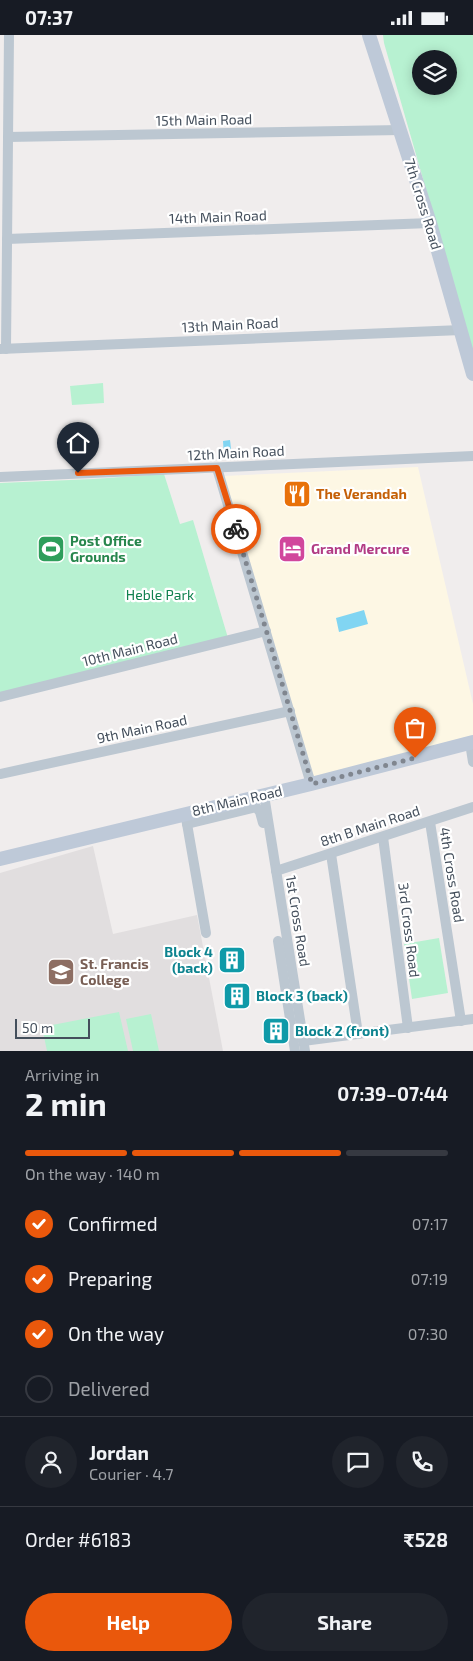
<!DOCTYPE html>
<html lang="en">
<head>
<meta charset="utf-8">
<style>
  body { margin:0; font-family:"Exo 2",sans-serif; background:#20242c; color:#f1f3f6; height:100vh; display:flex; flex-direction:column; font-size:19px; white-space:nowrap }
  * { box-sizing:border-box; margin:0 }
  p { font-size:16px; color:#9ea1a6 }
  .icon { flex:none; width:28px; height:28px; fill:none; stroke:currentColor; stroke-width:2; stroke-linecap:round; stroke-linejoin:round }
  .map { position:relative; height:1016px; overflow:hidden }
  .drawer { display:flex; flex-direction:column; background:#171b24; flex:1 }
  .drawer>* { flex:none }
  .controls { position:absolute; left:412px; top:15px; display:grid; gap:10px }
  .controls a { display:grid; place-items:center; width:45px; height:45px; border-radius:50%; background:#171b24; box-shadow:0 2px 12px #0003; font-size:25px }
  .scale { position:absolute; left:15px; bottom:12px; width:75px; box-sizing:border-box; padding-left:5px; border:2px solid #444f5c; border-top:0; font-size:14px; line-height:18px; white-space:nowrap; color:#444f5c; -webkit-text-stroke:4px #fff; paint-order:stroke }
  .pin { position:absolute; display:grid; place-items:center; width:42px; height:42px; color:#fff; margin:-51px -21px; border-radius:50% 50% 50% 0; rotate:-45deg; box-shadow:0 0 5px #0007 }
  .pin .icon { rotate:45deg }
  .courier { position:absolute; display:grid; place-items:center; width:50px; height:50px; margin:-25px; border:4px solid #ea580c; border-radius:50%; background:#fff; color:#222; box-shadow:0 1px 6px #0007 }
  .summary em { font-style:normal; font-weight:700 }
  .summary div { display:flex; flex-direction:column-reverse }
  .summary { display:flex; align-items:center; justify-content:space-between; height:85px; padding:0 25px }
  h1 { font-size:32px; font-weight:700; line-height:38px }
  .bar { display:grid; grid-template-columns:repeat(4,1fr); gap:8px 5px; align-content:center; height:60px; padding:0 25px }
  .bar i { height:6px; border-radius:4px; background:#363941 }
  .bar .active { background:#ea580c }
  .bar p { grid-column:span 4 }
  .line { display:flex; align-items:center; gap:12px; padding:0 25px; border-top:1px solid #363941 }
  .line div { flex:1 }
  .round { display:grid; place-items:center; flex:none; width:52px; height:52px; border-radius:26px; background:#20242c }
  ol { padding:0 25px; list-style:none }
  li { display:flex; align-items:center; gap:15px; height:55px }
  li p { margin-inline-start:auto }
  li .icon { padding:5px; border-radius:50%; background:#ea580c; color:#fff; stroke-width:4 }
  li:last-child { color:#9ea1a6 }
  li i { width:28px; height:28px; border:2px solid #363941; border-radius:50% }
  .button { display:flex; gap:10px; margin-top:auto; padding:10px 25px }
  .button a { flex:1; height:58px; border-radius:30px; background:#ea580c; color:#fff; font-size:20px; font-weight:700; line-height:58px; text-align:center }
  .button a+a { background:#20242c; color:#f1f3f6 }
  .status { display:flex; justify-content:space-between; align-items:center; height:35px; padding:0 25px; background:#171b24; direction:ltr }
  .status svg { height:14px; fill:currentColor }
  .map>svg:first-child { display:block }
</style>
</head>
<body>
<div class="status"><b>07:37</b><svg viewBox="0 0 49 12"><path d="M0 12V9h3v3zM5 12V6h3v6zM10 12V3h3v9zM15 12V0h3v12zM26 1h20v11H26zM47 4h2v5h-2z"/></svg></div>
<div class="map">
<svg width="473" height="1016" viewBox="0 0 473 1016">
  <rect width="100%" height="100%" fill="#f0eded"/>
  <!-- commercial -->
  <polygon fill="#fdf7e4" points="418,432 473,669 473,700 314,743 224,441"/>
  <!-- education -->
  <polygon fill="#e1dedf" points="93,811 113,899 197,880 223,1016 0,1016 0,838"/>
  <!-- green -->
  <g fill="#b7f1d1" fill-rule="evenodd">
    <path d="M383,0H473V318L384,8ZM421,24H449V51H421Z"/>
    <polygon points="103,348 104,368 72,370 70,351"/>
    <polygon points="164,439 180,489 193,485 228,603 0,659 0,448 94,444"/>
    <polygon points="439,903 448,958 412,964 404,909"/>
    <polygon points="119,977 128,1016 47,1016 42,992"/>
    <polygon points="151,979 159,1016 133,1016 126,984"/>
  </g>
  <!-- water -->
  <g fill="#81d5f2">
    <polygon points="230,405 232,422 224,422 223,406"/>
    <polygon points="364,575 368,589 339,597 336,583"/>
  </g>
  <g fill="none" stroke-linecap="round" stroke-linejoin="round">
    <!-- street -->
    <g stroke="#bcc7d1" stroke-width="10">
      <polyline points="8,102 401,95"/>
      <polyline points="7,204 430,188"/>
      <polyline points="0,314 461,295"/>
      <polyline points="6,314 9,0"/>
      <polyline points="217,433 311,749"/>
      <polyline points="0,442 473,421"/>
      <polyline points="0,662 266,596"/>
      <polyline points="470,708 473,727"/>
      <polyline points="0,739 290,676"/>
      <polyline points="264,760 305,1016"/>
      <polyline points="186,783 206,898"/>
      <polyline points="430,787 461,986"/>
      <polyline points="187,789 256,772 260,777 263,788"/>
      <polyline points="383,802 408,993"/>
      <polyline points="331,819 358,999"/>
      <polyline points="276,836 473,772"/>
      <polyline points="278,906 295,1016"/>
      <polyline points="303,1006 473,984"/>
    </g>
    <!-- secondary -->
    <g stroke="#bec9d8" stroke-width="14">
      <polyline points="369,0 430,188 473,339"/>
      <polyline points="0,824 311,749 473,707"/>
    </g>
  </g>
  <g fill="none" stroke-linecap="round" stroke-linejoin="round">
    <!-- done -->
    <polyline stroke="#80868f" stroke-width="5" stroke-dasharray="0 9" points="236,494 312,749 415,723"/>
    <!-- route -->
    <polyline stroke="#ea580c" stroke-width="6" points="78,438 217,433 236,494"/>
  </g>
  <!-- icons -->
  <defs>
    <g id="restaurant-square" transform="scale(1.4375)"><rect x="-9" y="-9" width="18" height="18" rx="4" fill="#e8710a" stroke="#fff"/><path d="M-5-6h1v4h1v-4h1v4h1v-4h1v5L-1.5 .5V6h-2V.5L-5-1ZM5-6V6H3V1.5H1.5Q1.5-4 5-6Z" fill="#fff"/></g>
    <g id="stadium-square" transform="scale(1.4375)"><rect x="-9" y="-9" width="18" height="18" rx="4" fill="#2e9e5b" stroke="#fff"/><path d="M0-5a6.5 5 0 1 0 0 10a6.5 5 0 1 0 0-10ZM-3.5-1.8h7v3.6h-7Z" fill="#fff"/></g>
    <g id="hotel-square" transform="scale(1.4375)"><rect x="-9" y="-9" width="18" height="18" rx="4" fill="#d1479c" stroke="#fff"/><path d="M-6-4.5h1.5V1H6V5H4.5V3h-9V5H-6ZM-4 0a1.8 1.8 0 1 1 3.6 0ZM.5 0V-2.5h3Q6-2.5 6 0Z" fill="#fff"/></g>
    <g id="building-square" transform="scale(1.4375)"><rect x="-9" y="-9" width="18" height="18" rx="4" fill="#0f9aa8" stroke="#fff"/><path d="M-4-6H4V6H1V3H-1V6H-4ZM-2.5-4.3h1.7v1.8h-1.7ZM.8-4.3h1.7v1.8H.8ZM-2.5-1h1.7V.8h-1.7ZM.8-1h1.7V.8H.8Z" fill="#fff"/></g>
    <g id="university-square" transform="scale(1.4375)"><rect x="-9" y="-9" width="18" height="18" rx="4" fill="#8d6e63" stroke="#fff"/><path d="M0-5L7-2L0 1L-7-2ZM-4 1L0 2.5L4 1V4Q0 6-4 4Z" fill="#fff"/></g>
  </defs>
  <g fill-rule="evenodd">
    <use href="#restaurant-square" x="297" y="459"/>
    <use href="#stadium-square" x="51" y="514"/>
    <use href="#hotel-square" x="292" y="514"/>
    <use href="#building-square" x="232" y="925"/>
    <use href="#university-square" x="61" y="937"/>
    <use href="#building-square" x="237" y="961"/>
    <use href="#building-square" x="276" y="996"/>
  </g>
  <g text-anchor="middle" stroke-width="4.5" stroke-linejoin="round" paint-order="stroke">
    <!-- street labels -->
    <g font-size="14" fill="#444f5c" stroke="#fff">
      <text transform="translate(204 85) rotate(-1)" y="5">15th Main Road</text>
      <text transform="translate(423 169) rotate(73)" y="5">7th Cross Road</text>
      <text transform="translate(218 182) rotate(-2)" y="5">14th Main Road</text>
      <text transform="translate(230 290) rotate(-3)" y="5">13th Main Road</text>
      <text transform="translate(236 418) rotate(-3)" y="5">12th Main Road</text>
      <text transform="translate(130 615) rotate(-14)" y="5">10th Main Road</text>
      <text transform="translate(142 694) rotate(-12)" y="5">9th Main Road</text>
      <text transform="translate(237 766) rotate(-13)" y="5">8th Main Road</text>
      <text transform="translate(370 791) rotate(-18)" y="5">8th B Main Road</text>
      <text transform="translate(452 840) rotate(81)" y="5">4th Cross Road</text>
      <text transform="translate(298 886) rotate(81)" y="5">1st Cross Road</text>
      <text transform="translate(409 895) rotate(83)" y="5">3rd Cross Road</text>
    </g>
    <!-- food labels -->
    <g font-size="14" font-weight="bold" fill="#c56008" stroke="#fff" text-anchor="start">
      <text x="316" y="464">The Verandah</text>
    </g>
    <!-- leisure labels -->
    <g font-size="14" font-weight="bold" fill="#27864d" stroke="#fff" text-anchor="start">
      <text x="70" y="511">Post Office<tspan x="70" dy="16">Grounds</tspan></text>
    </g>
    <!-- hotel labels -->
    <g font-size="14" font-weight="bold" fill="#b23c85" stroke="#fff" text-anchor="start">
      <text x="311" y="519">Grand Mercure</text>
    </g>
    <!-- park labels -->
    <g font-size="14" fill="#10814e" stroke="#fff">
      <text x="160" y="565">Heble Park</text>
    </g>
    <!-- culture labels -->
    <g font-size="14" font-weight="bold" fill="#0d838f" stroke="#fff" text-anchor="start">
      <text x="213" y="922" text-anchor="end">Block 4<tspan x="213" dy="16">(back)</tspan></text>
      <text x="256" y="966">Block 3 (back)</text>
      <text x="295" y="1001">Block 2 (front)</text>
    </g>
    <!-- education labels -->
    <g font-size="14" font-weight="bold" fill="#785e54" stroke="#fff" text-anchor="start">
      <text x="80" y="934">St. Francis<tspan x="80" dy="16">College</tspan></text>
    </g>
  </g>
</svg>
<div class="controls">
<a><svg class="icon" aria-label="layers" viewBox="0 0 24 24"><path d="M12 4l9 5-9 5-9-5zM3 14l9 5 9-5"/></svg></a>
</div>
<div class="scale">50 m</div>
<div class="pin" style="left:415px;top:723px;background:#ea580c"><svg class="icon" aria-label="bag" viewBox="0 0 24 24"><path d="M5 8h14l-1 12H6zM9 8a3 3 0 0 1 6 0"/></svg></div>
<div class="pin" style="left:78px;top:438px;background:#1f2937"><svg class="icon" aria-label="home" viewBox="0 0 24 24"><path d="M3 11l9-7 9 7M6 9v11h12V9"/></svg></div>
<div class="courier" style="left:236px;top:494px"><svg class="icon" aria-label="bike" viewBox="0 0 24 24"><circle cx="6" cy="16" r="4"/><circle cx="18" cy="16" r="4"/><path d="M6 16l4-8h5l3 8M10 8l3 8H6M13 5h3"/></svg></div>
</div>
<section class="drawer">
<div class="summary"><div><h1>2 min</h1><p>Arriving in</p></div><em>07:39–07:44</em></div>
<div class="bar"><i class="active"></i><i class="active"></i><i class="active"></i><i></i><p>On the way · 140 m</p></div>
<ol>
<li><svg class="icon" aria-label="check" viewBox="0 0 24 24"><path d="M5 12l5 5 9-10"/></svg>Confirmed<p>07:17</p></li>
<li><svg class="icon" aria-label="check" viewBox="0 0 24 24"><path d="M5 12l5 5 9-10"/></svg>Preparing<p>07:19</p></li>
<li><svg class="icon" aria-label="check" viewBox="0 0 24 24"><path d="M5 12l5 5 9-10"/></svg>On the way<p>07:30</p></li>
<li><i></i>Delivered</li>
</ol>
<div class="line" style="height:90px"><a class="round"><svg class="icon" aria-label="person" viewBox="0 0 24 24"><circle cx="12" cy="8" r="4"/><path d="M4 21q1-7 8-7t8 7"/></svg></a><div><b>Jordan</b><p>Courier · 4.7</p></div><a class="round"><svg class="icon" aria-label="chat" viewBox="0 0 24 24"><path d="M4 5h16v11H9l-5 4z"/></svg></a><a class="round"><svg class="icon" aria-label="phone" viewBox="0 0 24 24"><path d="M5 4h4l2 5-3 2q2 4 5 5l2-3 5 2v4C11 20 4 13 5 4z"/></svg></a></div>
<div class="line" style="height:65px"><div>Order #6183</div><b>₹528</b></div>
<div class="button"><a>Help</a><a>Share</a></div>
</section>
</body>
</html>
